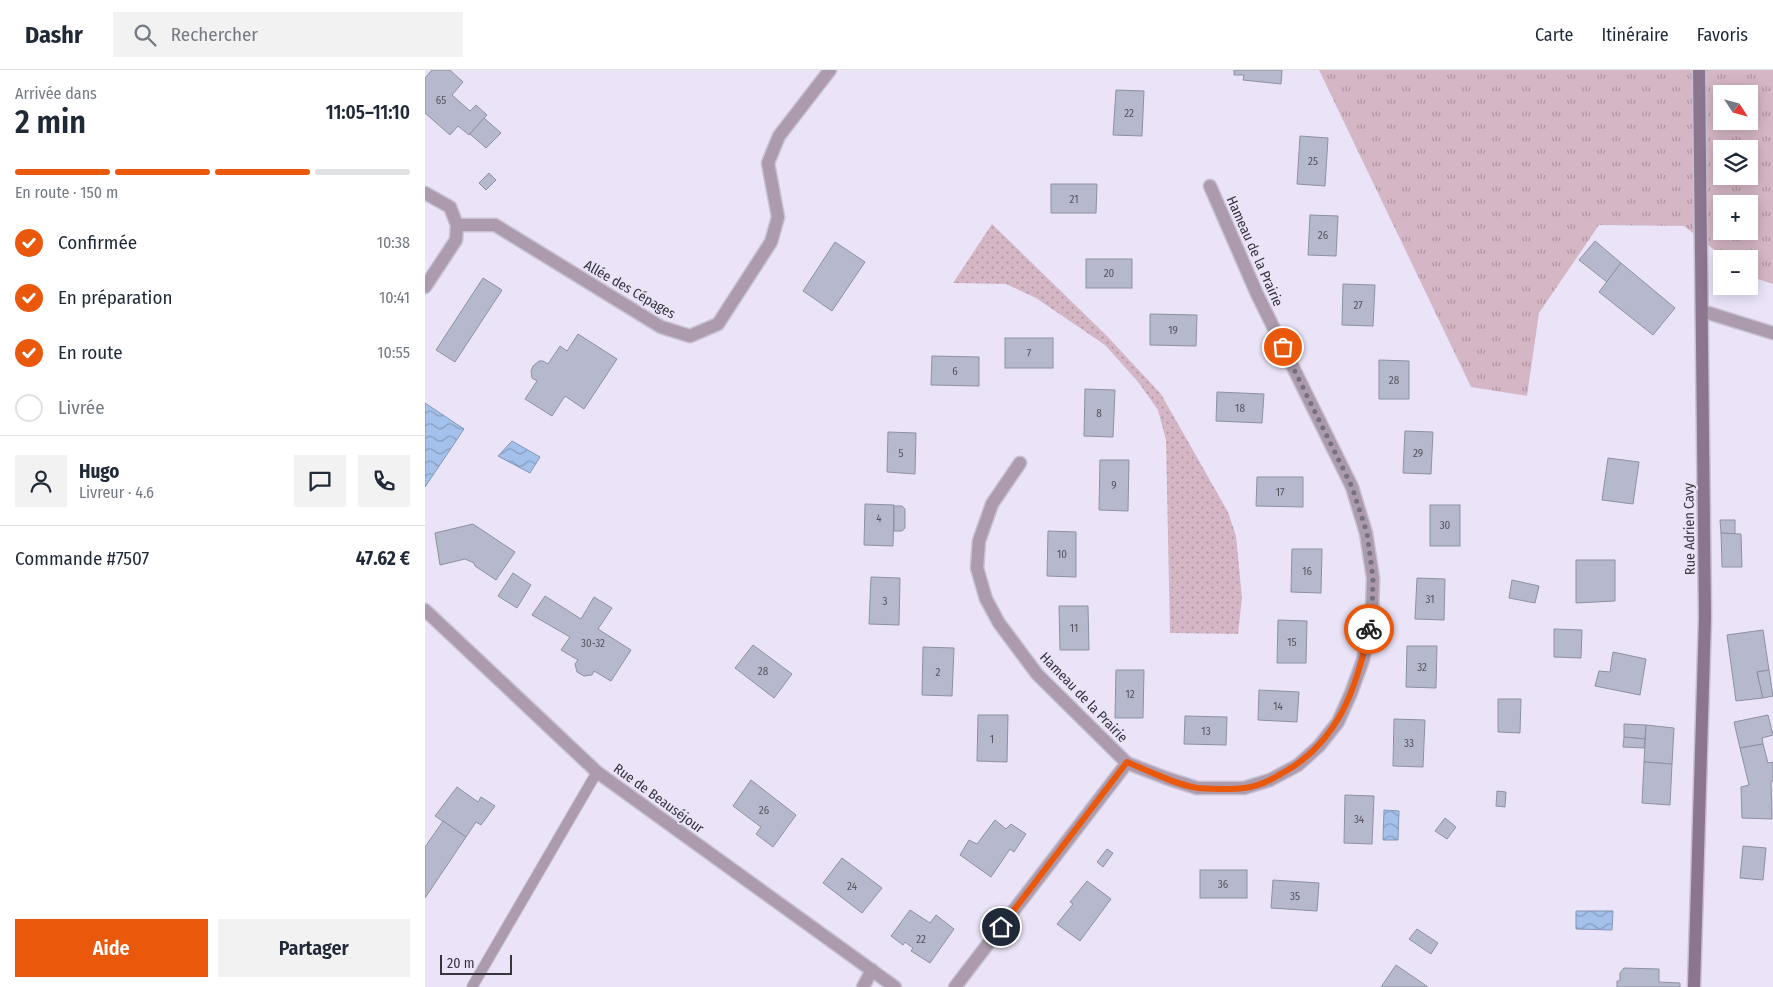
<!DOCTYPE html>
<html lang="fr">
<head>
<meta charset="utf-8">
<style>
  body { margin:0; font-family:"Fira Sans Condensed",sans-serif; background:#f2f2f3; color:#1f2937; height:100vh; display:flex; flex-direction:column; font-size:19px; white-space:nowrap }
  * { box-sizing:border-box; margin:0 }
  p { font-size:16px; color:#747a83 }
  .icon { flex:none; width:28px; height:28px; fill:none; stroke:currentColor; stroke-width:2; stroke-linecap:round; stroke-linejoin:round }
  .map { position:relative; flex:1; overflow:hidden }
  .side { display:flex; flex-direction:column; background:#fff; width:425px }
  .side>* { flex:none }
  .needle { width:32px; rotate:126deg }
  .fabs { position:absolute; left:1288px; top:15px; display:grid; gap:10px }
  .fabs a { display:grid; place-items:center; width:45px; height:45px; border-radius:0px; background:#fff; box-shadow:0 2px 12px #0003; font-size:25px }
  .scale { position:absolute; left:15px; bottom:12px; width:72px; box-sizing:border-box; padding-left:5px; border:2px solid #36333b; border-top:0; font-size:14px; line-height:18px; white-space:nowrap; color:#36333b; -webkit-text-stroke:4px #ebe4f9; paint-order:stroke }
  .pin { position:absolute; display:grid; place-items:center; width:42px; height:42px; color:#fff; margin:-21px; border:2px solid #fff; border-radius:50%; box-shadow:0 1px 5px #0007 }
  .courier { position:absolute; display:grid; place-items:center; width:50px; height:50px; margin:-25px; border:4px solid #ea580c; border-radius:50%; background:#fff; color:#222; box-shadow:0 1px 6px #0007 }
  .overview em { font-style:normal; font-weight:600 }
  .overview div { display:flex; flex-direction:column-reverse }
  .overview { display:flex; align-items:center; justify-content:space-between; height:85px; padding:0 15px }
  h1 { font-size:32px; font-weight:600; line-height:38px }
  .bar { display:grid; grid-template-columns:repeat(4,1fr); gap:8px 5px; align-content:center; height:60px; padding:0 15px }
  .bar i { height:6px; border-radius:4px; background:#e0e1e3 }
  .bar .active { background:#ea580c }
  .bar p { grid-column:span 4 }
  .line { display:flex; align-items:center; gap:12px; padding:0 15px; border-top:1px solid #e0e1e3 }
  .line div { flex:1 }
  .round { display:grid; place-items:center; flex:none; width:52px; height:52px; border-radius:0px; background:#f2f2f3 }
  ol { padding:0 15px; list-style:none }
  li { display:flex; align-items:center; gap:15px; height:55px }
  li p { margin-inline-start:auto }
  li .icon { padding:5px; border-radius:50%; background:#ea580c; color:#fff; stroke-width:4 }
  li:last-child { color:#747a83 }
  li i { width:28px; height:28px; border:2px solid #e0e1e3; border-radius:50% }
  .cta { display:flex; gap:10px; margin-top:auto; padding:10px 15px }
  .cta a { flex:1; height:58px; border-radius:0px; background:#ea580c; color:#fff; font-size:20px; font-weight:600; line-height:58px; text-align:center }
  .cta a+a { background:#f2f2f3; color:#1f2937 }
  header { display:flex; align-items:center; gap:30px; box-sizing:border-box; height:70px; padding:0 25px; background:#fff; border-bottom:1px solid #e0e1e3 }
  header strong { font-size:24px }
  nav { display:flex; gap:28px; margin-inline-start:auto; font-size:18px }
  .search { width:350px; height:45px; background:#f2f2f3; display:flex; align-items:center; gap:12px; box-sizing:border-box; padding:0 18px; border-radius:0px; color:#747a83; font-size:19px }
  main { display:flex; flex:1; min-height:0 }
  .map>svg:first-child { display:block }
</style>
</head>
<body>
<header>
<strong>Dashr</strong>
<div class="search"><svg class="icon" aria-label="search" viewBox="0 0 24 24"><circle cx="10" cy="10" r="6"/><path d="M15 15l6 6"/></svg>Rechercher</div>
<nav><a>Carte</a><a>Itinéraire</a><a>Favoris</a></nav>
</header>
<main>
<section class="side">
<div class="overview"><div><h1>2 min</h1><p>Arrivée dans</p></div><em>11:05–11:10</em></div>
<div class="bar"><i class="active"></i><i class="active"></i><i class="active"></i><i></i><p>En route · 150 m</p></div>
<ol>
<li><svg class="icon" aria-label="check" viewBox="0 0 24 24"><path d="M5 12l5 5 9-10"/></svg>Confirmée<p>10:38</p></li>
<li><svg class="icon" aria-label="check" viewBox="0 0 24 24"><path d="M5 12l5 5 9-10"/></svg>En préparation<p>10:41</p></li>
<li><svg class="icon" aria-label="check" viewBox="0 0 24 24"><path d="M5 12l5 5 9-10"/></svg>En route<p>10:55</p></li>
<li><i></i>Livrée</li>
</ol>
<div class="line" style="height:90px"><a class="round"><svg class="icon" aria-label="person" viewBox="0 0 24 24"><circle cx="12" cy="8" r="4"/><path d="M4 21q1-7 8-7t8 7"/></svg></a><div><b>Hugo</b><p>Livreur · 4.6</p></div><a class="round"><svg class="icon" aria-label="chat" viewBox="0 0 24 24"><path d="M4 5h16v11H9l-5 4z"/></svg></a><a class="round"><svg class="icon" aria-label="phone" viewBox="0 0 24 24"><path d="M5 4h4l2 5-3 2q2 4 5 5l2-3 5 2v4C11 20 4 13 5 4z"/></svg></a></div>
<div class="line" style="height:65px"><div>Commande #7507</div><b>47.62 €</b></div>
<div class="cta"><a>Aide</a><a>Partager</a></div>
</section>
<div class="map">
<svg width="1348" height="917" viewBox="0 0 1348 917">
  <defs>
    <pattern id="grass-tufts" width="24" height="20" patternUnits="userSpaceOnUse" patternTransform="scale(1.25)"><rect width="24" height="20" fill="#d5b6c5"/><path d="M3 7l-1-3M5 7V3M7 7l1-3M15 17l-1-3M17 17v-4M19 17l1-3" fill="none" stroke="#ae95a1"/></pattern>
    <pattern id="park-dots" width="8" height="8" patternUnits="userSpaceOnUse" patternTransform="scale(1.25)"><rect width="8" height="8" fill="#d5b6c5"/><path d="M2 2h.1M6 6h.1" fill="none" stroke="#ae95a1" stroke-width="1.8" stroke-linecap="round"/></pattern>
    <pattern id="water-waves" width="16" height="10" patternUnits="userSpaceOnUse" patternTransform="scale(1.25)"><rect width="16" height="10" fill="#a3c1ea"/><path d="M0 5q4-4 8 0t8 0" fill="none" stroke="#869dbf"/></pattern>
  </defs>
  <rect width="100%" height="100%" fill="#ebe4f9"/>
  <!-- grass -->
  <path fill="url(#grass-tufts)" fill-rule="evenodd" d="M894,0H1348V214L1324,206V189H1301L1259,156L1174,155L1114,243L1102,326L1046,317ZM1296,24H1324V51H1296ZM1296,79H1324V106H1296ZM1296,134H1324V161H1296Z"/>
  <!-- park -->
  <polygon fill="url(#park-dots)" points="567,154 682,266 736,324 803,442 811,466 817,528 813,564 745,563 741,370 733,340 714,313 680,275 611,228 581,214 528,213"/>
  <!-- water -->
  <g fill="url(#water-waves)" stroke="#8296b6">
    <polygon points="0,333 39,359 0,417"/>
    <polygon points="87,371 115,387 105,403 73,386"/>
    <polygon points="959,740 974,741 973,770 958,770"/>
    <polygon points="1151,841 1188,841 1187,860 1151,859"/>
  </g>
  <!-- building -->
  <g fill="#b6b9cd" stroke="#8d90a3">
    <polygon points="7,0 25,0 38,12 27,25 45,41 51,35 62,45 44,65 33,56 25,65 0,43 0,8"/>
    <polygon points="809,0 857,0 856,14 818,10 819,5 809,5"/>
    <polygon points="691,20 719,21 717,66 688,65"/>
    <polygon points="59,48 76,63 61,78 45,64"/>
    <polygon points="875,66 903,68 900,116 872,114"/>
    <polygon points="64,103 71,110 61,120 54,113"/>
    <polygon points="626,114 672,114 671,143 626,143"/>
    <polygon points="885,145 913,146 911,186 883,185"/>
    <polygon points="1170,171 1196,193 1182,212 1154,190"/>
    <polygon points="410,172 440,192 407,241 378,221"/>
    <rect x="661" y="189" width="46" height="29"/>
    <polygon points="1196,193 1250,238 1228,265 1174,222"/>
    <polygon points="58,208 77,220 30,292 11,280"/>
    <polygon points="918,214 950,215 948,256 917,255"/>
    <polygon points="725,244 772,245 771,276 725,275"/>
    <polygon points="153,264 192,289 159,339 140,326 127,346 100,329 112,311 107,308 106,301 108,296 114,291 118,291 123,294 135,276 142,281"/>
    <rect x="580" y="268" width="48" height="30"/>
    <polygon points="507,286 554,287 554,316 506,315"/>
    <polygon points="954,290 984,291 984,329 954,329"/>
    <polygon points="660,319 690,320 688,367 659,366"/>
    <polygon points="792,322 839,324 837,353 791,351"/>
    <polygon points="980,361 1008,362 1006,404 978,403"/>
    <polygon points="463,362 491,363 490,404 462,402"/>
    <polygon points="1183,388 1214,392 1208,434 1177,430"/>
    <polygon points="675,390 704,390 703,441 674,440"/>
    <polygon points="832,407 878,407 878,437 831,436"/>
    <polygon points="440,434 469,435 468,476 439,475"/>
    <rect x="1005" y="435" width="30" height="41"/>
    <polygon points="469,436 477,436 480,439 480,458 477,461 469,461"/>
    <polygon points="1295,450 1310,450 1310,464 1296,463"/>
    <polygon points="48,454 90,482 71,510 50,496 49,493 40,489 15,495 10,463"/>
    <polygon points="623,461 651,462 651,507 622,506"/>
    <polygon points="1296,463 1316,464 1317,497 1297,497"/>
    <polygon points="867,479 897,479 896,523 866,522"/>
    <polygon points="1151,490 1190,490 1190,531 1151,533"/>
    <polygon points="88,503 106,515 92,538 73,526"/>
    <polygon points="446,507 475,508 474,555 444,554"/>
    <polygon points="992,508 1020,509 1019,550 990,549"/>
    <polygon points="1087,510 1114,516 1110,533 1084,528"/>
    <polygon points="120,526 156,549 169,527 187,538 173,559 206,580 186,611 169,601 167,605 159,606 152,602 150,594 153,590 136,580 145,567 107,545"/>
    <polygon points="634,536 663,536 664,580 635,580"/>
    <polygon points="853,550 882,551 881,593 852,593"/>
    <polygon points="1129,559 1157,560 1156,588 1129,587"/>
    <polygon points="1338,560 1344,600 1332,602 1338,628 1311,631 1302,565"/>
    <polygon points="328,575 367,604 349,628 310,598"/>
    <polygon points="982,576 1012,576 1011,618 981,617"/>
    <polygon points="498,577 529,578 527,626 497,625"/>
    <polygon points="1188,582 1221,589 1215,625 1170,616 1174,601 1185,602"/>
    <polygon points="691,600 719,600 718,648 690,648"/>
    <polygon points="1344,600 1348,626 1338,628 1332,602"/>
    <polygon points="834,620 874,622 872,652 833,650"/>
    <polygon points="1073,629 1096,629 1095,663 1073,662"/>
    <polygon points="553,645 583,645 582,692 552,691"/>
    <polygon points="1343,645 1348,665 1337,668 1338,674 1315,678 1309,652"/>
    <polygon points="760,646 802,647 801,675 759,674"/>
    <polygon points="969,649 1000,650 998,697 968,696"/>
    <polygon points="1199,654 1221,655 1220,669 1199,667"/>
    <polygon points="1221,655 1249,658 1247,694 1219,692"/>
    <polygon points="1199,667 1220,669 1219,678 1198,677"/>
    <polygon points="1338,674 1343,693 1348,692 1348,711 1346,711 1347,749 1317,748 1316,717 1324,715 1315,678"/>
    <polygon points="1219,692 1247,694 1245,735 1217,733"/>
    <polygon points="326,710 371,745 348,777 331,764 336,757 308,736"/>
    <polygon points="32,717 53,732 56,727 70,736 56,755 51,752 41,767 10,746"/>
    <polygon points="1072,721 1081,722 1080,737 1071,736"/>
    <polygon points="920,725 949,726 947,774 919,773"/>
    <polygon points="1020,748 1031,757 1022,769 1010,761"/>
    <polygon points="570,750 581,759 586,754 601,764 589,782 585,779 566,807 535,785 544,770 552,774"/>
    <polygon points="18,751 41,767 0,828 0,777"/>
    <polygon points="1318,776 1341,778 1338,810 1315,808"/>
    <polygon points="682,779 688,783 678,797 672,792"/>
    <polygon points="417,788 457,818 437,843 398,813"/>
    <rect x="775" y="800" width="47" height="28"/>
    <polygon points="848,810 894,813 892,841 846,838"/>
    <polygon points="662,811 686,829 655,871 632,854 648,834 645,832"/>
    <polygon points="485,840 505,853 511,845 529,859 505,893 486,881 488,878 480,872 478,875 466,866"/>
    <polygon points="992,859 1013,873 1006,884 984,869"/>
    <polygon points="971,895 1003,917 956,917"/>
    <polygon points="1199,898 1234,899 1234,912 1255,913 1255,917 1192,917 1192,911 1195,911 1195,903"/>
  </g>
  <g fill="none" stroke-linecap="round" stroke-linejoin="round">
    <!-- service casing -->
    <g stroke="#c7c1d3" stroke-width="12">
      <polyline id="service" points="47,917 172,702"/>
    </g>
    <!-- minor casing -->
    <g stroke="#c7c1d3" stroke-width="15">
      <g id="minor">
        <polyline points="0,123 25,137 32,155 31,170 0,217"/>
        <polyline points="32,155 70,155 236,257 265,266 293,254 346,172 353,147 343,93 354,66 405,0"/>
        <polyline points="1277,241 1348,263"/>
        <polyline points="595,393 567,434 554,471 552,498 561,529 574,553 612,604 702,693 741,708 772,718 819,718 845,710 873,695 894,676 913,652 926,623 938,590 947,546 948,508 941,463 927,417 832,224 785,116"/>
        <polyline points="0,540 172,702 470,917"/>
        <polyline points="438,917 447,900"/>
        <polyline points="530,917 702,693"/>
      </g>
    </g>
    <!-- secondary casing -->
    <g stroke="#c7c1d3" stroke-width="15">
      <polyline id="secondary" points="1269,917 1280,548 1274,0"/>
    </g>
    <!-- service -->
    <use href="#service" stroke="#ab9bac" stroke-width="10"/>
    <!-- minor -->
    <use href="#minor" stroke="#ab9bac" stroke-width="12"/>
    <!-- secondary -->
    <use href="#secondary" stroke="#8c758e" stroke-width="12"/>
  </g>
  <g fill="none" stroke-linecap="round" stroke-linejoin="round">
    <!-- done -->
    <polyline stroke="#75717e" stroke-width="5" stroke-dasharray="0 9" points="858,277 927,417 942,463 948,508 947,546 944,559"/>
    <!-- route -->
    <path stroke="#ea580c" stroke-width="6" d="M576,857L702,692C721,700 754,716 773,718C787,719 805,720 819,718C831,717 844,711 854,705C912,675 932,619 944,559"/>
  </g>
  <g text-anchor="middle" stroke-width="4" stroke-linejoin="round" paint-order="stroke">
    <!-- number labels -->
    <g font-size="11" fill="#565460">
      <text x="16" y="34">65</text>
      <text x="704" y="47">22</text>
      <text x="888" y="95">25</text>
      <text x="649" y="133">21</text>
      <text x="898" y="169">26</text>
      <text x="684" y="207">20</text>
      <text x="933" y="239">27</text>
      <text x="748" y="264">19</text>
      <text x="604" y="287">7</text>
      <text x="530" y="305">6</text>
      <text x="969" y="314">28</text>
      <text x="815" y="342">18</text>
      <text x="674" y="347">8</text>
      <text x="476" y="387">5</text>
      <text x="993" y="387">29</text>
      <text x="689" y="419">9</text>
      <text x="855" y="426">17</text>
      <text x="454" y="452">4</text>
      <text x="1020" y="459">30</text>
      <text x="637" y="488">10</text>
      <text x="882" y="505">16</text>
      <text x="1005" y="533">31</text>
      <text x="460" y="535">3</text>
      <text x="649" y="562">11</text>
      <text x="867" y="576">15</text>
      <text x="168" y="577">30-32</text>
      <text x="997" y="601">32</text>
      <text x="338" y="605">28</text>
      <text x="513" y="606">2</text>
      <text x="705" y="628">12</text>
      <text x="853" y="640">14</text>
      <text x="781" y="665">13</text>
      <text x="567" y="673">1</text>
      <text x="984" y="677">33</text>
      <text x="339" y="744">26</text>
      <text x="934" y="753">34</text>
      <text x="798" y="818">36</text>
      <text x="427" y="820">24</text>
      <text x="870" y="830">35</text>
      <text x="496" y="873">22</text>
    </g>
    <!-- street labels -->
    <g font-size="14" fill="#36333b" stroke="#ebe4f9">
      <text transform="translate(830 181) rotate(66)" y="5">Hameau de la Prairie</text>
      <text transform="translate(205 219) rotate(30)" y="5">Allée des Cépages</text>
      <text transform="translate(1264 459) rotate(-91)" y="5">Rue Adrien Cavy</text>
      <text transform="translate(659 627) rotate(46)" y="5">Hameau de la Prairie</text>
      <text transform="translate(234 728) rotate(36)" y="5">Rue de Beauséjour</text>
    </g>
  </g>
</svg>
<div class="fabs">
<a><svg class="needle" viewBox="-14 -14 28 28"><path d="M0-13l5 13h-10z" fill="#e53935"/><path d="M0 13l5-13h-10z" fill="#747a83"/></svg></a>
<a><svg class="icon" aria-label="layers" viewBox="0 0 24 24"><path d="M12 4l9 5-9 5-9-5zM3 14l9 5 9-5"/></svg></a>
<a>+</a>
<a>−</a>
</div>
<div class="scale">20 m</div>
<div class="pin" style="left:858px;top:277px;background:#ea580c"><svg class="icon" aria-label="bag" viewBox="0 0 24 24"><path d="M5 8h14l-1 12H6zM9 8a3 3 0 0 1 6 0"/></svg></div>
<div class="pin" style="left:576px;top:857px;background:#1f2937"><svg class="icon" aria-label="home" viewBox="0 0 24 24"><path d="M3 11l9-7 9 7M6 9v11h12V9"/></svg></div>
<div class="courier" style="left:944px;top:559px"><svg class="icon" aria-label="bike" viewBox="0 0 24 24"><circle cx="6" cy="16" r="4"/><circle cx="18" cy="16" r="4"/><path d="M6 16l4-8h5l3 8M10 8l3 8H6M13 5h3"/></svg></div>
</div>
</main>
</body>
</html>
